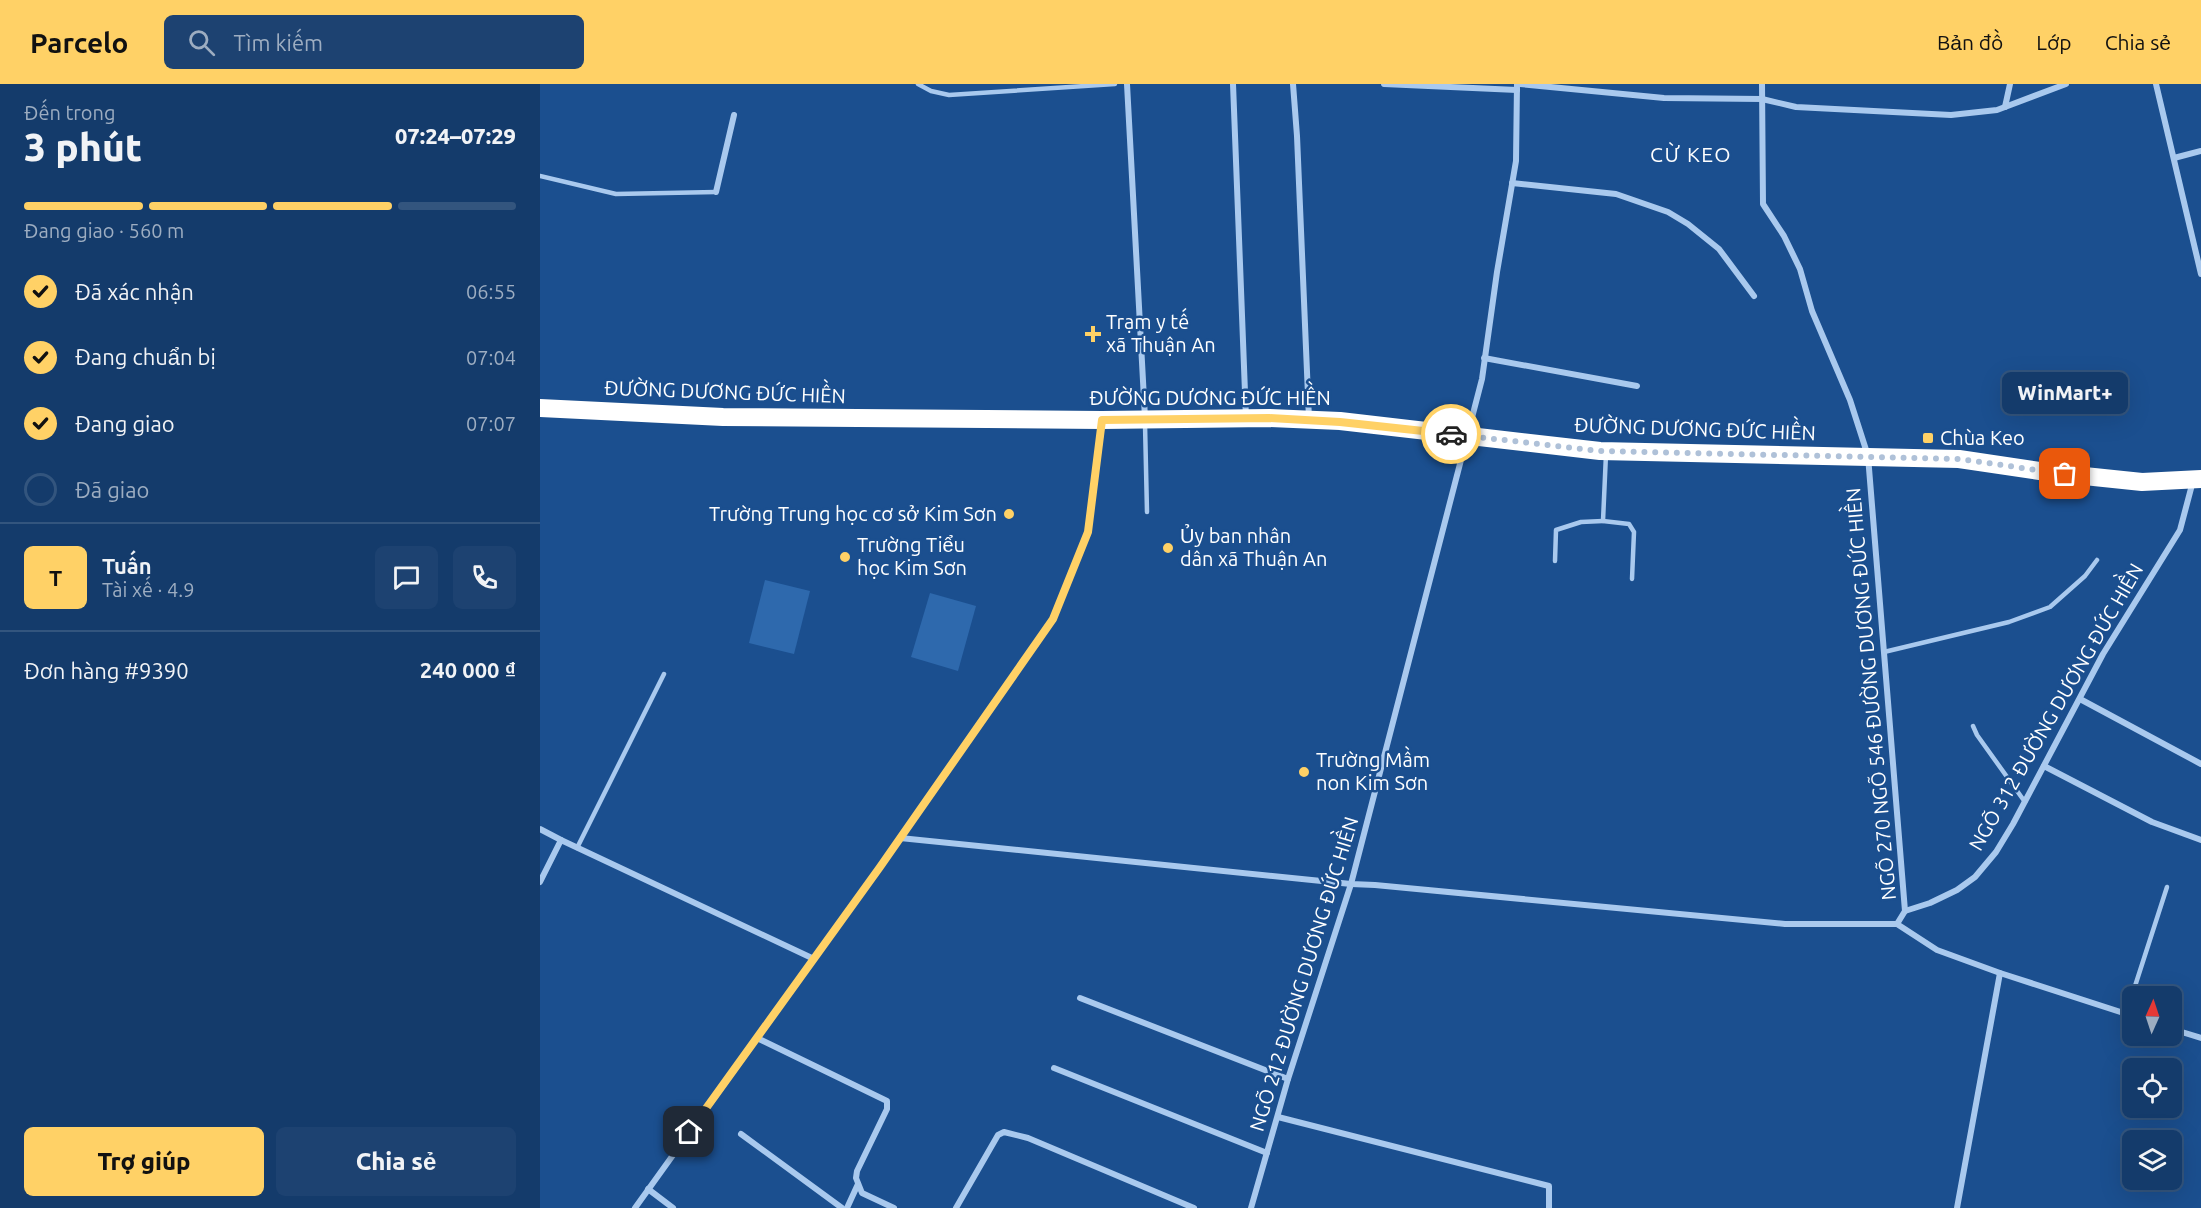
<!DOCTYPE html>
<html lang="vi">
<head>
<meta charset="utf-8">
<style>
  body { margin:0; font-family:Ubuntu,sans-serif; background:#1d4271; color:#f1f3f6; height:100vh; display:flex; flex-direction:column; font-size:22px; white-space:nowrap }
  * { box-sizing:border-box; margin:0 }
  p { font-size:20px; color:#9dadc1 }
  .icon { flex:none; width:33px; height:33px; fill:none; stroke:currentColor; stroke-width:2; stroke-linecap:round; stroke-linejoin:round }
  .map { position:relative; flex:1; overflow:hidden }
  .panel { display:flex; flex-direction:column; background:#143b6b; width:540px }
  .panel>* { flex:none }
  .needle { width:39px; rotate:3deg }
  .fabs { position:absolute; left:1582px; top:902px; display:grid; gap:12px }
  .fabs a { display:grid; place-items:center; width:60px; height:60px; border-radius:9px; background:#143b6b; box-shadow:0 6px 24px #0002,0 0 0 2px #33557e; font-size:30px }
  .pin { position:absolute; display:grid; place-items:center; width:51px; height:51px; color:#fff; margin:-26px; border-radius:12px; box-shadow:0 3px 9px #0006 }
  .courier { position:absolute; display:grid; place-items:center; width:60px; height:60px; margin:-30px; border:4px solid #ffd166; border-radius:50%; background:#fff; color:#222; box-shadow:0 2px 8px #0007 }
  .bubble { position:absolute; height:42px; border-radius:9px; background:#143b6b; box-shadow:0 6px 24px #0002,0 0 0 2px #33557e; font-size:20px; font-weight:800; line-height:42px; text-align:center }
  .head em { font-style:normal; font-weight:800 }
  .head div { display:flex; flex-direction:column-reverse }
  .head { display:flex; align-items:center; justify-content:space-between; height:102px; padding:0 24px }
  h1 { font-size:39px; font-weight:800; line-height:45px }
  .bar { display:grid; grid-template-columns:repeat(4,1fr); gap:9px 6px; align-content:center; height:72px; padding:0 24px }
  .bar i { height:8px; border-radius:4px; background:#33557e }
  .bar .selected { background:#ffd166 }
  .bar p { grid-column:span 4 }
  .line { display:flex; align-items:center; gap:15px; padding:0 24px; border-top:2px solid #33557e }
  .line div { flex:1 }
  .round { display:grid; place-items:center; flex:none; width:63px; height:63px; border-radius:9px; background:#1d4271 }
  ol { padding:0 24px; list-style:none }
  li { display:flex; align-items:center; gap:18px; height:66px }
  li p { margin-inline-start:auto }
  li .icon { padding:6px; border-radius:50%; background:#ffd166; color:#111; stroke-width:4 }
  li:last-child { color:#9dadc1 }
  li i { width:33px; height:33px; border:3px solid #33557e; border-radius:50% }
  .primary-button { display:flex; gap:12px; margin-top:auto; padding:12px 24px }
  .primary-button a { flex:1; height:69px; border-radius:9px; background:#ffd166; color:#111; font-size:24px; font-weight:800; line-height:69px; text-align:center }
  .primary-button a+a { background:#1d4271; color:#f1f3f6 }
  header { display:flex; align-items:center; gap:36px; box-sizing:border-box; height:84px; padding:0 30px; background:#ffd166; color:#111 }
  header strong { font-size:28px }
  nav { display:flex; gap:33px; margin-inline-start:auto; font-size:21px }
  .search { width:420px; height:54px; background:#1d4271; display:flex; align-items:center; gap:15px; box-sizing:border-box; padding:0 21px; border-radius:9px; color:#9dadc1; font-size:22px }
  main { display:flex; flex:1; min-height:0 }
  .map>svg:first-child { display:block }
</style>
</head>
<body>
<header>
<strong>Parcelo</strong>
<div class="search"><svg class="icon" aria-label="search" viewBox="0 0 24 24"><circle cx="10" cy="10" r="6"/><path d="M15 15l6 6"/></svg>Tìm kiếm</div>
<nav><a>Bản đồ</a><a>Lớp</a><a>Chia sẻ</a></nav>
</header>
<main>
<section class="panel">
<div class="head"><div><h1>3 phút</h1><p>Đến trong</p></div><em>07:24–07:29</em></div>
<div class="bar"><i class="selected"></i><i class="selected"></i><i class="selected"></i><i></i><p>Đang giao · 560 m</p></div>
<ol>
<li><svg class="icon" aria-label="check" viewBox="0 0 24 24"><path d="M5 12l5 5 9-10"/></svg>Đã xác nhận<p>06:55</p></li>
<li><svg class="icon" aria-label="check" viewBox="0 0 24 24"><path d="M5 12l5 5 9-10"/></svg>Đang chuẩn bị<p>07:04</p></li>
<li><svg class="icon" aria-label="check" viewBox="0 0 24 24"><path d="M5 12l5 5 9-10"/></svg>Đang giao<p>07:07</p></li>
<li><i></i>Đã giao</li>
</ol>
<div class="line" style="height:108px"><b class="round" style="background:#ffd166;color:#111">T</b><div><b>Tuấn</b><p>Tài xế · 4.9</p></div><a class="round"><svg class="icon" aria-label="chat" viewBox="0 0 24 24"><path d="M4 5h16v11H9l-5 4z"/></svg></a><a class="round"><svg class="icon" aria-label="phone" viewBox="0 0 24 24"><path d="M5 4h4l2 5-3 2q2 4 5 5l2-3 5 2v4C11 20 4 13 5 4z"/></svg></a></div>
<div class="line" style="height:78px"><div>Đơn hàng #9390</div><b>240 000 ₫</b></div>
<div class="primary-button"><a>Trợ giúp</a><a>Chia sẻ</a></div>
</section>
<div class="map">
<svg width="1661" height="1124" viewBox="0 0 1661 1124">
  <rect width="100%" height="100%" fill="#1b4f8f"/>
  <!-- green -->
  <g fill="#2e69ad">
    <polygon points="225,496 270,507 254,570 209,559"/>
    <polygon points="390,509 436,522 418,587 371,573"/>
  </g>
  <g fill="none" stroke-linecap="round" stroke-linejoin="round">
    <!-- lane -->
    <g stroke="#a9c9ee" stroke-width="4.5">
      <polyline points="378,0 391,7 409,11 575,0"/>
      <polyline points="0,92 76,110 176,108"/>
      <polyline points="605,340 607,428"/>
      <polyline points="1066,370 1063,437 1089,440 1094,448 1092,495"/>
      <polyline points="1015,477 1016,446 1041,438 1063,437"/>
      <polyline points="1344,568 1469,538 1510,523 1545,492 1557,476"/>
      <polyline points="1433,642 1437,651 1485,718"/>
      <polyline points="37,764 124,590"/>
      <polyline points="1586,930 1627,803"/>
    </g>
    <!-- street -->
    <g stroke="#a9c9ee" stroke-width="6">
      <polyline points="587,0 605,334"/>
      <polyline points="693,0 706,334"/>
      <polyline points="753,0 757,52 769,335"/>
      <polyline points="844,0 977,6"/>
      <polyline points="980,0 1124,14 1222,15 1256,23 1411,31 1457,26 1526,0"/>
      <polyline points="1222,0 1223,120 1244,152 1260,185 1272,227 1310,316 1328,372 1365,827 1357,840 1397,866 1460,889 1593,932"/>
      <polyline points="1616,0 1661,190"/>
      <polyline points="1465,23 1470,0"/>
      <polyline points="1634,74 1661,67"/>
      <polyline points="972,99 1076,110 1128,128 1148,140 1179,165 1214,212"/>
      <polyline points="176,108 194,31"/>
      <polyline points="944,274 1097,302"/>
      <polyline points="1540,615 1661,680"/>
      <polyline points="1504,682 1612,738 1661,756"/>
      <polyline points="0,745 21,756"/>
      <polyline points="360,754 811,800 835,801 1245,840 1357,840"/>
      <polyline points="0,798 21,756 274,875"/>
      <polyline points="1365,827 1390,819 1417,806 1435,793 1456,768 1473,740 1563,570 1640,446 1653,397"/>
      <polyline points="540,914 748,995"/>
      <polyline points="1632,945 1661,954"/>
      <polyline points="217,954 347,1017 347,1025 317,1087 316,1094 322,1109 354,1124"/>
      <polyline points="514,984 727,1069"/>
      <polyline points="738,1033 1009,1102 1009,1124"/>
      <polyline points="201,1050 302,1124"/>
      <polyline points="108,1105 133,1124"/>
      <polyline points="95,1124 340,783 513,535 548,448 562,339"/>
      <polyline points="307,1124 318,1100"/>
      <polyline points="416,1124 458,1051 464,1048 488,1054 654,1124"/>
      <polyline points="711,1124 748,995 811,800 942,295 957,188 976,77 977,0"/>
      <polyline points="1417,1124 1460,889"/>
    </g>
    <!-- highway -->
    <polyline stroke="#fff" stroke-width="18" points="0,324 183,333 562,336 729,334 800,337 1060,367 1419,375 1506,388 1602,398 1661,395"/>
  </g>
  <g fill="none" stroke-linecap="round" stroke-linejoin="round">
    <!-- done -->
    <polyline stroke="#afc1d8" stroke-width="6" stroke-dasharray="0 10.8" points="911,350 1060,367 1419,375 1525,390"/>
    <!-- route -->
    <polyline stroke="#ffd166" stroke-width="8" points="149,1048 340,783 513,535 548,448 562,336 729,334 800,338 911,350"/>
  </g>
  <!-- markers -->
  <g fill="#ffd166" stroke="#1b4f8f" stroke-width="2">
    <path d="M550 241h6v6h6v6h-6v6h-6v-6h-6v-6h6z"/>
    <rect x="1382" y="348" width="12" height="12" rx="3"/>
    <circle cx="469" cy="430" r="6"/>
    <circle cx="628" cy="464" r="6"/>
    <circle cx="305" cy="473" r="6"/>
    <circle cx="764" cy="688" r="6"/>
  </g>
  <g text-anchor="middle" stroke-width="5" stroke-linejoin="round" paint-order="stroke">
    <!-- poi labels -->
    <g font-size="20" fill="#fff" stroke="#1b4f8f" text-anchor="start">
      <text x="566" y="245">Trạm y tế<tspan x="566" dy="23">xã Thuận An</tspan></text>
      <text x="1400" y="361">Chùa Keo</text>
      <text x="457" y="437" text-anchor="end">Trường Trung học cơ sở Kim Sơn</text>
      <text x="640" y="459">Ủy ban nhân<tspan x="640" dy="23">dân xã Thuận An</tspan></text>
      <text x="317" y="468">Trường Tiểu<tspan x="317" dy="23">học Kim Sơn</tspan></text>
      <text x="776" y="683">Trường Mầm<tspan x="776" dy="23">non Kim Sơn</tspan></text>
    </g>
    <!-- street labels -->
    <g font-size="20" fill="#fff" stroke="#1b4f8f">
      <text transform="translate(185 308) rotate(2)" y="7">ĐƯỜNG DƯƠNG ĐỨC HIỀN</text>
      <text x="670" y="321">ĐƯỜNG DƯƠNG ĐỨC HIỀN</text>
      <text transform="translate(1155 345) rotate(2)" y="7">ĐƯỜNG DƯƠNG ĐỨC HIỀN</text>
      <text transform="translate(1331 610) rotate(-95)" y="7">NGÕ 270 NGÕ 546 ĐƯỜNG DƯƠNG ĐỨC HIỀN</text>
      <text transform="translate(1516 623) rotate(-60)" y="7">NGÕ 312 ĐƯỜNG DƯƠNG ĐỨC HIỀN</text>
      <text transform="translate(764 890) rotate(-73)" y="7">NGÕ 212 ĐƯỜNG DƯƠNG ĐỨC HIỀN</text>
    </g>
    <!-- neighbourhood labels -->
    <g font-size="21" letter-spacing="1.5" fill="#fff" stroke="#1b4f8f">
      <text x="1151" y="78">CỪ KEO</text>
    </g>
  </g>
</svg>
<div class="fabs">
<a><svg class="needle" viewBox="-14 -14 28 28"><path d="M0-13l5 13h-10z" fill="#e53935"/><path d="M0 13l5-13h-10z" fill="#9dadc1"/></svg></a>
<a><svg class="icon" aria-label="locate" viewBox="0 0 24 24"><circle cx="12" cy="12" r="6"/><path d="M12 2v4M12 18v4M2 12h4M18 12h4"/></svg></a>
<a><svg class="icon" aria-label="layers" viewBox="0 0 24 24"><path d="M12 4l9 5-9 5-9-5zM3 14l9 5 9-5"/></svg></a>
</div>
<div class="pin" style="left:1525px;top:390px;background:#ea580c"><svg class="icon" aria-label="bag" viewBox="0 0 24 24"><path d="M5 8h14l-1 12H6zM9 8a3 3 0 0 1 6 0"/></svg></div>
<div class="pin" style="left:149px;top:1048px;background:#1f2937"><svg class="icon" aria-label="home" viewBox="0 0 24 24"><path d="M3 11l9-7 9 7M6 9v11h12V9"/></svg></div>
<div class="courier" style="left:911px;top:350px"><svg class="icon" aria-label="car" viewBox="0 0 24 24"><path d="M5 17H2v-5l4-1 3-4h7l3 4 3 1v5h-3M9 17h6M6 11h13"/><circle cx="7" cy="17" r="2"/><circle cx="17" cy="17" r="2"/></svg></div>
<div class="bubble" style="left:1462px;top:288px;width:126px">WinMart+</div>
</div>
</main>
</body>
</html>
